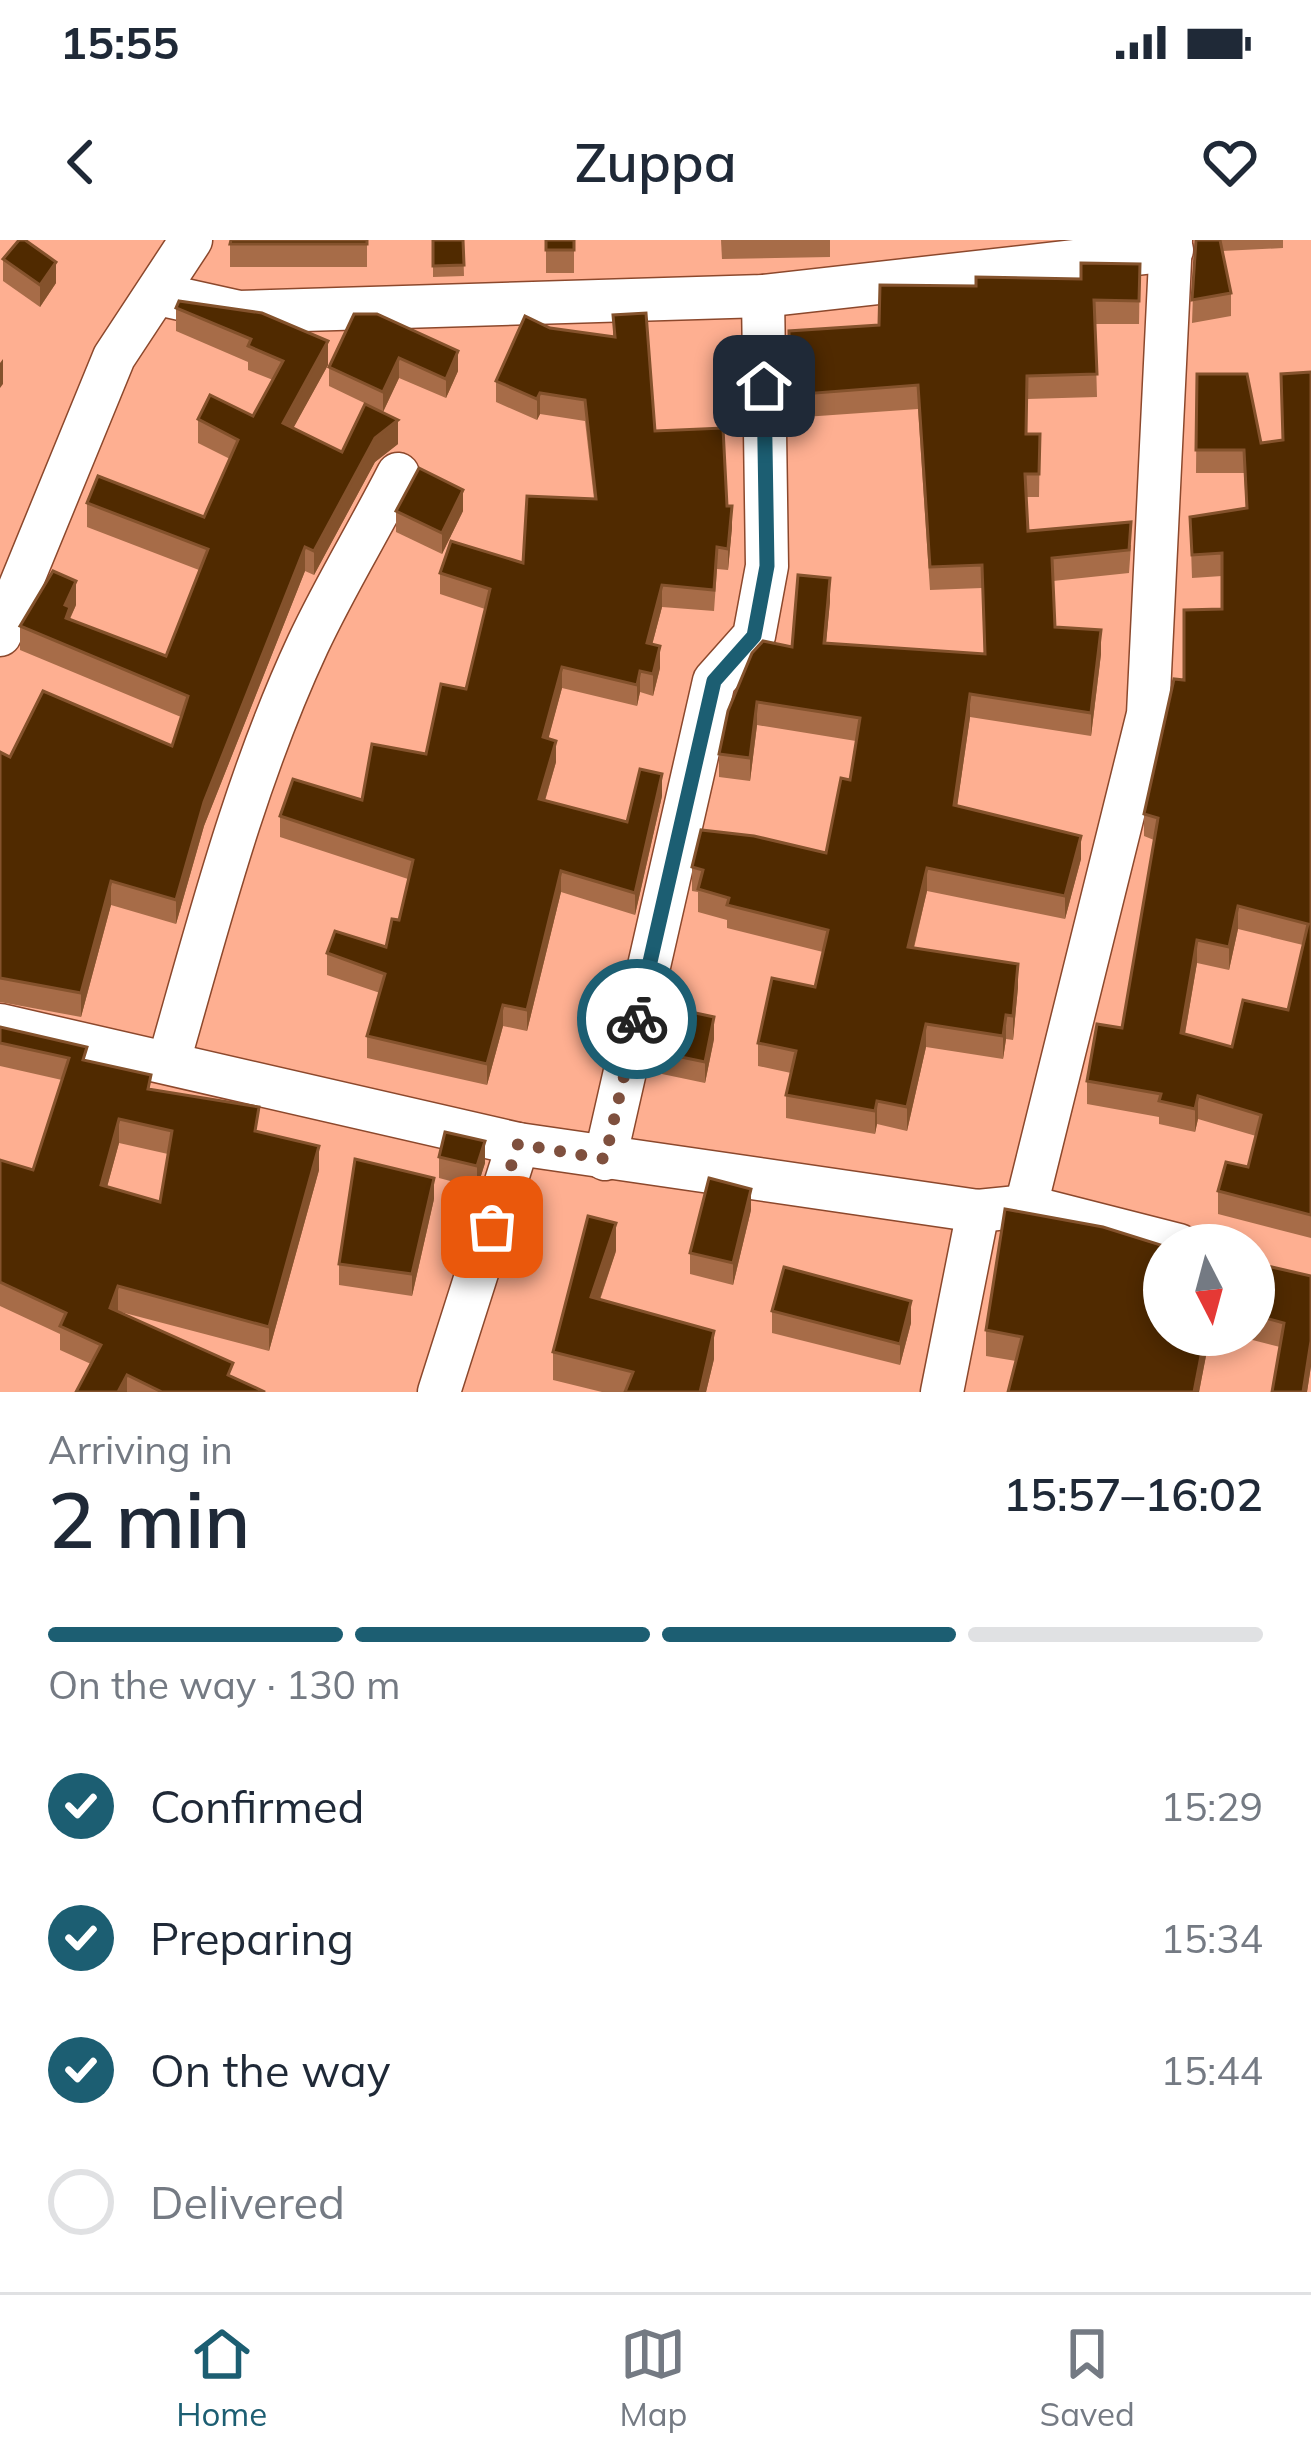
<!DOCTYPE html>
<html lang="en">
<head>
<meta charset="utf-8">
<style>
  body { margin:0; font-family:Mulish,sans-serif; background:#f6f6f7; color:#1f2937; height:100vh; display:flex; flex-direction:column; font-size:45px; white-space:nowrap }
  * { box-sizing:border-box; margin:0 }
  p { font-size:39px; color:#747a83 }
  .icon { flex:none; width:66px; height:66px; fill:none; stroke:currentColor; stroke-width:2; stroke-linecap:round; stroke-linejoin:round }
  .map { position:relative; height:1152px; overflow:hidden }
  .side { display:flex; flex-direction:column; background:#fff; flex:1 }
  .side>* { flex:none }
  .needle { width:78px; rotate:174deg }
  .tools { position:absolute; left:1143px; top:984px; display:grid; gap:24px }
  .tools a { display:grid; place-items:center; width:132px; height:132px; border-radius:50%; background:#fff; box-shadow:0 6px 18px #0003; font-size:60px }
  .pin { position:absolute; display:grid; place-items:center; width:102px; height:102px; color:#fff; margin:-51px; border-radius:24px; box-shadow:0 6px 18px #0006 }
  .courier { position:absolute; display:grid; place-items:center; width:120px; height:120px; margin:-60px; border:9px solid #1c5e72; border-radius:50%; background:#fff; color:#222; box-shadow:0 3px 15px #0007 }
  .headline em { font-style:normal; font-weight:600 }
  .headline div { display:flex; flex-direction:column-reverse }
  .headline { display:flex; align-items:center; justify-content:space-between; height:204px; padding:0 48px }
  h1 { font-size:78px; font-weight:600; line-height:90px }
  .bar { display:grid; grid-template-columns:repeat(4,1fr); gap:18px 12px; align-content:center; height:144px; padding:0 48px }
  .bar i { height:15px; border-radius:9px; background:#e0e1e3 }
  .bar .on { background:#1c5e72 }
  .bar p { grid-column:span 4 }
  ol { padding:0 48px; list-style:none }
  li { display:flex; align-items:center; gap:36px; height:132px }
  li p { margin-inline-start:auto }
  li .icon { padding:12px; border-radius:50%; background:#1c5e72; color:#fff; stroke-width:4 }
  li:last-child { color:#747a83 }
  li i { width:66px; height:66px; border:6px solid #e0e1e3; border-radius:50% }
  .status { display:flex; justify-content:space-between; align-items:center; height:84px; padding:0 60px; background:#fff; direction:ltr }
  .status svg { height:33px; fill:currentColor }
  header { display:flex; justify-content:space-between; align-items:center; height:156px; padding:0 48px; background:#fff; font-size:54px; font-weight:600 }
  .dock { display:flex; justify-content:space-around; align-items:center; height:168px; border-top:3px solid #e0e1e3; background:#fff; font-size:33px; color:#747a83 }
  .dock a { display:grid; justify-items:center; gap:6px }
  .dock .on { color:#1c5e72 }
  .map>svg:first-child { display:block }
</style>
</head>
<body>
<div class="status"><b>15:55</b><svg viewBox="0 0 49 12"><path d="M0 12V9h3v3zM5 12V6h3v6zM10 12V3h3v9zM15 12V0h3v12zM26 1h20v11H26zM47 4h2v5h-2z"/></svg></div>
<header><svg class="icon" aria-label="back" viewBox="0 0 24 24"><path d="M15 5l-7 7 7 7"/></svg>Zuppa<svg class="icon" aria-label="heart" viewBox="0 0 24 24"><path d="M12 20l-8-8c-3-5 5-10 8-4 3-6 11-1 8 4z"/></svg></header>
<div class="map">
<svg width="1311" height="1152" viewBox="0 0 1311 1152">
  <rect width="100%" height="100%" fill="#feaf91"/>
  <g fill="none" stroke-linecap="round" stroke-linejoin="round">
    <!-- minor casing -->
    <g stroke="#8c482c" stroke-width="45">
      <g id="minor">
        <polyline points="158,54 239,72 763,56 1172,10"/>
        <polyline points="0,395 114,117 191,0"/>
        <polyline points="0,785 518,904 978,971 1026,966 1179,1005"/>
        <path d="M169,821C209,681 246,537 308,404C335,346 369,291 398,234"/>
        <polyline points="605,919 714,441 754,396 767,326 763,56"/>
        <polyline points="1026,966 1148,474 1171,0"/>
        <polyline points="439,1152 518,904"/>
        <polyline points="942,1152 978,971"/>
      </g>
    </g>
    <!-- minor -->
    <use href="#minor" stroke="#fff" stroke-width="42"/>
  </g>
  <!-- wall -->
  <g fill="#a76c48" fill-rule="evenodd">
    <polygon points="367,0 367,27 230,27 230,4"/>
    <polygon points="433,0 463,0 464,36 433,37"/>
    <rect x="546" y="0" width="28" height="33"/>
    <polygon points="721,0 830,0 830,17 722,19"/>
    <polygon points="1195,0 1283,0 1283,8 1222,11 1231,53 1231,76 1192,83"/>
    <polygon points="3,19 56,43 40,67 3,41"/>
    <polygon points="1140,24 1139,84 1095,84 1097,157 1027,159 1026,194 1040,194 1039,257 1026,257 1028,291 1131,305 1129,333 1053,341 1055,387 1101,414 1091,496 970,477 957,566 1081,619 1065,679 927,651 914,708 1018,747 1013,800 1006,799 1003,819 926,807 907,891 877,884 875,894 786,878 786,855 791,833 758,826 758,803 815,747 823,712 727,688 727,680 698,672 698,652 692,651 692,627 826,613 850,540 856,501 757,485 750,541 719,537 719,514 792,407 830,361 826,403 984,414 982,348 930,350 918,169 790,178 789,91 879,85 976,46 1081,39"/>
    <polygon points="176,68 328,125 293,188 342,212 398,204 375,222 314,335 305,331 204,586 176,684 111,665 81,777 0,762 0,512 10,517 172,506 181,477 20,410 20,386 76,365 70,379 166,416 199,330 87,287 87,263 204,277 230,219 198,203 198,179 253,176 273,140 248,130 248,122 176,91"/>
    <polygon points="354,74 458,131 446,158 399,138 383,172 329,146 329,127"/>
    <polygon points="613,75 655,191 727,266 732,287 728,330 717,329 714,371 662,367 652,405 660,428 653,456 640,452 637,466 562,448 548,499 556,522 545,561 627,582 662,556 635,675 561,652 527,791 503,786 487,845 367,818 367,796 380,753 327,735 327,713 386,707 399,680 408,639 280,597 280,576 362,560 426,514 466,449 485,369 440,354 440,333 523,323 594,259 585,181 540,174 537,180 496,162 496,141 550,88 613,97"/>
    <path d="M1311,132V998L1218,974V951L1248,927L1256,896L1198,879L1195,892L1159,884V877L1087,864V841L1122,788L1154,600L1144,596V574L1184,440L1222,369V336L1192,338L1190,277L1246,268L1244,233H1196L1197,134L1261,203L1282,201ZM1238,689L1303,705L1288,770L1232,807L1185,794L1197,723L1229,730Z"/>
    <polygon points="396,271 463,271 442,314 396,292"/>
    <path d="M0,787L259,892L319,930L269,1111L117,1071L233,1137L265,1152H76L91,1124L60,1110V1094L0,1066V920L33,930L62,840L0,826ZM119,903L168,914L160,962L107,947Z"/>
    <polygon points="714,799 705,843 662,834 662,813"/>
    <polygon points="439,917 485,923 477,948 439,938"/>
    <polygon points="434,959 412,1056 339,1045 339,1024"/>
    <polygon points="751,970 733,1045 690,1034 690,1013"/>
    <polygon points="616,1011 600,1060 714,1119 706,1152 602,1152 553,1140 553,1112"/>
    <polygon points="1254,1023 1311,1036 1311,1126 1307,1152 1272,1152 1280,1107 1233,1095 1254,1095"/>
    <polygon points="772,1071 911,1083 900,1125 772,1093"/>
    <polygon points="986,1090 1164,1095 1210,1095 1199,1152 1008,1152 1016,1121 986,1116"/>
  </g>
  <!-- shaded-wall -->
  <g fill="#84522c">
    <polygon points="56,22 56,43 40,67 40,45"/>
    <polygon points="328,101 328,125 283,207 283,183"/>
    <polygon points="458,111 458,131 446,158 446,139"/>
    <polygon points="399,118 399,138 383,172 383,152"/>
    <polygon points="3,119 3,144 0,148 0,123"/>
    <polygon points="540,153 540,174 537,180 537,159"/>
    <polygon points="398,180 398,204 375,222 314,335 314,311 375,198"/>
    <polygon points="463,250 463,271 442,314 442,293"/>
    <polygon points="732,266 732,287 728,330 728,309"/>
    <polygon points="305,307 305,331 204,586 176,684 176,660 204,562"/>
    <polygon points="830,338 830,361 824,426 824,403"/>
    <polygon points="76,341 76,365 70,378 70,391 66,402 65,365"/>
    <polygon points="662,345 662,367 647,424 647,403"/>
    <polygon points="1101,390 1101,414 1091,496 1091,473"/>
    <polygon points="660,406 660,428 653,456 653,434"/>
    <polygon points="562,427 562,448 543,519 543,497"/>
    <polygon points="640,431 640,452 637,466 637,445"/>
    <polygon points="970,454 970,477 954,588 954,565"/>
    <polygon points="757,462 757,485 750,541 750,518"/>
    <polygon points="556,501 556,522 539,580 539,559"/>
    <polygon points="662,534 662,556 635,675 635,653"/>
    <polygon points="1081,596 1081,619 1065,679 1065,656"/>
    <polygon points="927,628 927,651 908,731 908,707"/>
    <polygon points="561,631 561,652 527,791 527,770"/>
    <polygon points="111,641 111,665 81,777 81,753"/>
    <polygon points="1238,666 1238,689 1229,730 1229,707"/>
    <polygon points="1197,700 1197,723 1181,816 1181,793"/>
    <polygon points="1018,724 1018,747 1013,800 1013,776"/>
    <polygon points="503,765 503,786 487,845 487,824"/>
    <polygon points="1006,775 1006,799 1003,819 1003,796"/>
    <polygon points="714,777 714,799 705,843 705,822"/>
    <polygon points="926,784 926,807 907,891 907,867"/>
    <polygon points="1198,856 1198,879 1195,892 1195,869"/>
    <polygon points="877,861 877,884 875,894 875,871"/>
    <polygon points="119,879 119,903 101,969 101,945"/>
    <polygon points="485,901 485,923 477,948 477,926"/>
    <polygon points="319,906 319,930 269,1111 269,1087"/>
    <polygon points="434,938 434,959 412,1056 412,1034"/>
    <polygon points="751,949 751,970 733,1045 733,1023"/>
    <polygon points="616,983 616,1011 591,1085 591,1057"/>
    <polygon points="118,1046 118,1070 110,1092 110,1068"/>
    <polygon points="911,1061 911,1083 900,1125 900,1104"/>
    <polygon points="714,1091 714,1119 706,1152 700,1152"/>
    <polygon points="1205,1095 1210,1095 1199,1152 1194,1152"/>
    <polygon points="1311,1101 1311,1126 1307,1152 1303,1152"/>
    <polygon points="127,1135 127,1152 118,1152"/>
  </g>
  <!-- building -->
  <g fill="#502a00" stroke="#84522c" stroke-width="3" fill-rule="evenodd">
    <polygon points="19,0 25,0 56,22 40,45 3,19"/>
    <polygon points="231,0 367,0 367,4 230,4"/>
    <polygon points="433,0 463,0 464,25 433,26"/>
    <rect x="546" y="0" width="28" height="10"/>
    <polygon points="1196,0 1220,0 1231,53 1192,60"/>
    <polygon points="1081,23 1140,24 1139,61 1094,60 1097,134 1027,136 1026,194 1040,194 1039,234 1025,234 1028,291 1131,282 1129,310 1052,318 1055,387 1101,390 1091,473 970,454 954,565 1081,596 1065,656 927,628 908,707 1018,724 1013,776 1006,775 1003,796 926,784 907,867 877,861 875,871 786,855 796,811 758,803 772,738 815,747 828,690 727,665 729,658 698,649 703,630 692,627 701,590 754,596 826,613 841,538 850,540 860,478 757,462 750,518 719,514 728,471 752,413 763,401 792,407 798,335 830,338 824,403 985,414 982,325 930,327 918,145 790,155 789,91 879,85 880,45 976,46 976,37 1081,39"/>
    <polygon points="179,61 262,73 328,101 283,183 342,212 365,164 398,180 375,198 314,311 305,307 204,562 176,660 111,641 81,753 0,738 0,512 10,517 43,451 172,506 188,456 20,386 53,331 76,341 65,365 70,367 66,378 166,416 208,309 87,263 98,236 204,277 238,200 198,179 210,155 253,176 283,121 248,106 251,99 176,68"/>
    <polygon points="646,73 655,191 723,188 727,266 732,266 728,309 717,307 714,350 662,345 647,403 660,406 653,434 640,431 637,445 562,427 543,497 556,501 539,559 627,582 640,529 662,534 635,653 561,631 527,770 503,765 487,824 367,796 385,734 327,713 335,691 386,707 392,679 399,680 413,620 280,576 293,539 362,560 372,504 426,514 441,444 466,449 490,349 440,333 451,301 523,323 527,256 596,259 585,160 540,153 537,159 496,141 525,76 550,88 615,97 613,75"/>
    <polygon points="354,74 377,74 458,111 446,139 399,118 383,152 329,127"/>
    <path d="M1311,132V975L1218,951L1226,922L1248,927L1261,875L1198,856L1195,869L1159,861L1161,854L1087,841L1097,784L1122,788L1158,578L1144,574L1174,439L1184,440V370L1222,369V313L1192,315L1190,277L1247,268L1244,210H1196L1197,134H1247L1261,203L1283,200L1281,134ZM1238,666L1308,684L1288,770L1243,760L1232,807L1181,793L1197,700L1229,707Z"/>
    <polygon points="419,228 463,250 442,293 396,271"/>
    <polygon points="672,768 714,777 705,822 662,813"/>
    <path d="M0,787L87,807L83,820L151,835L148,849L259,867L255,891L319,906L269,1087L118,1046L110,1068L233,1123L228,1135L265,1152H162L127,1135L118,1152H76L101,1105L60,1086L66,1073L0,1042V920L33,930L69,818L0,803ZM119,879L172,891L160,962L101,945Z"/>
    <polygon points="445,892 485,901 477,926 439,917"/>
    <polygon points="355,919 434,938 412,1034 339,1024"/>
    <polygon points="709,938 751,949 733,1023 690,1013"/>
    <polygon points="1005,969 1103,987 1164,1006 1164,1095 1205,1095 1194,1152 1008,1152 1022,1097 986,1090"/>
    <polygon points="588,976 616,983 591,1057 714,1091 700,1152 625,1152 633,1132 553,1112"/>
    <polygon points="1254,1023 1311,1036 1311,1101 1303,1152 1272,1152 1284,1083 1254,1075"/>
    <polygon points="784,1027 911,1061 900,1104 772,1071"/>
  </g>
  <g fill="none" stroke-linecap="round" stroke-linejoin="round">
    <!-- done -->
    <polyline stroke="#7f503e" stroke-width="12" stroke-dasharray="0 21.6" points="492,987 518,904 605,919 637,779"/>
    <!-- route -->
    <polyline stroke="#1c5e72" stroke-width="15" points="637,779 714,441 754,396 767,326 764,146"/>
  </g>
</svg>
<div class="tools">
<a><svg class="needle" viewBox="-14 -14 28 28"><path d="M0-13l5 13h-10z" fill="#e53935"/><path d="M0 13l5-13h-10z" fill="#747a83"/></svg></a>
</div>
<div class="pin" style="left:492px;top:987px;background:#ea580c"><svg class="icon" aria-label="bag" viewBox="0 0 24 24"><path d="M5 8h14l-1 12H6zM9 8a3 3 0 0 1 6 0"/></svg></div>
<div class="pin" style="left:764px;top:146px;background:#1f2937"><svg class="icon" aria-label="home" viewBox="0 0 24 24"><path d="M3 11l9-7 9 7M6 9v11h12V9"/></svg></div>
<div class="courier" style="left:637px;top:779px"><svg class="icon" aria-label="bike" viewBox="0 0 24 24"><circle cx="6" cy="16" r="4"/><circle cx="18" cy="16" r="4"/><path d="M6 16l4-8h5l3 8M10 8l3 8H6M13 5h3"/></svg></div>
</div>
<section class="side">
<div class="headline"><div><h1>2 min</h1><p>Arriving in</p></div><em>15:57–16:02</em></div>
<div class="bar"><i class="on"></i><i class="on"></i><i class="on"></i><i></i><p>On the way · 130 m</p></div>
<ol>
<li><svg class="icon" aria-label="check" viewBox="0 0 24 24"><path d="M5 12l5 5 9-10"/></svg>Confirmed<p>15:29</p></li>
<li><svg class="icon" aria-label="check" viewBox="0 0 24 24"><path d="M5 12l5 5 9-10"/></svg>Preparing<p>15:34</p></li>
<li><svg class="icon" aria-label="check" viewBox="0 0 24 24"><path d="M5 12l5 5 9-10"/></svg>On the way<p>15:44</p></li>
<li><i></i>Delivered</li>
</ol>
</section>
<nav class="dock">
<a class="on"><svg class="icon" aria-label="home" viewBox="0 0 24 24"><path d="M3 11l9-7 9 7M6 9v11h12V9"/></svg>Home</a>
<a><svg class="icon" aria-label="map" viewBox="0 0 24 24"><path d="M3 6l6-2 6 2 6-2v14l-6 2-6-2-6 2zM9 4v14M15 6v14"/></svg>Map</a>
<a><svg class="icon" aria-label="saved" viewBox="0 0 24 24"><path d="M7 4h10v16l-5-4-5 4z"/></svg>Saved</a>
</nav>
</body>
</html>
